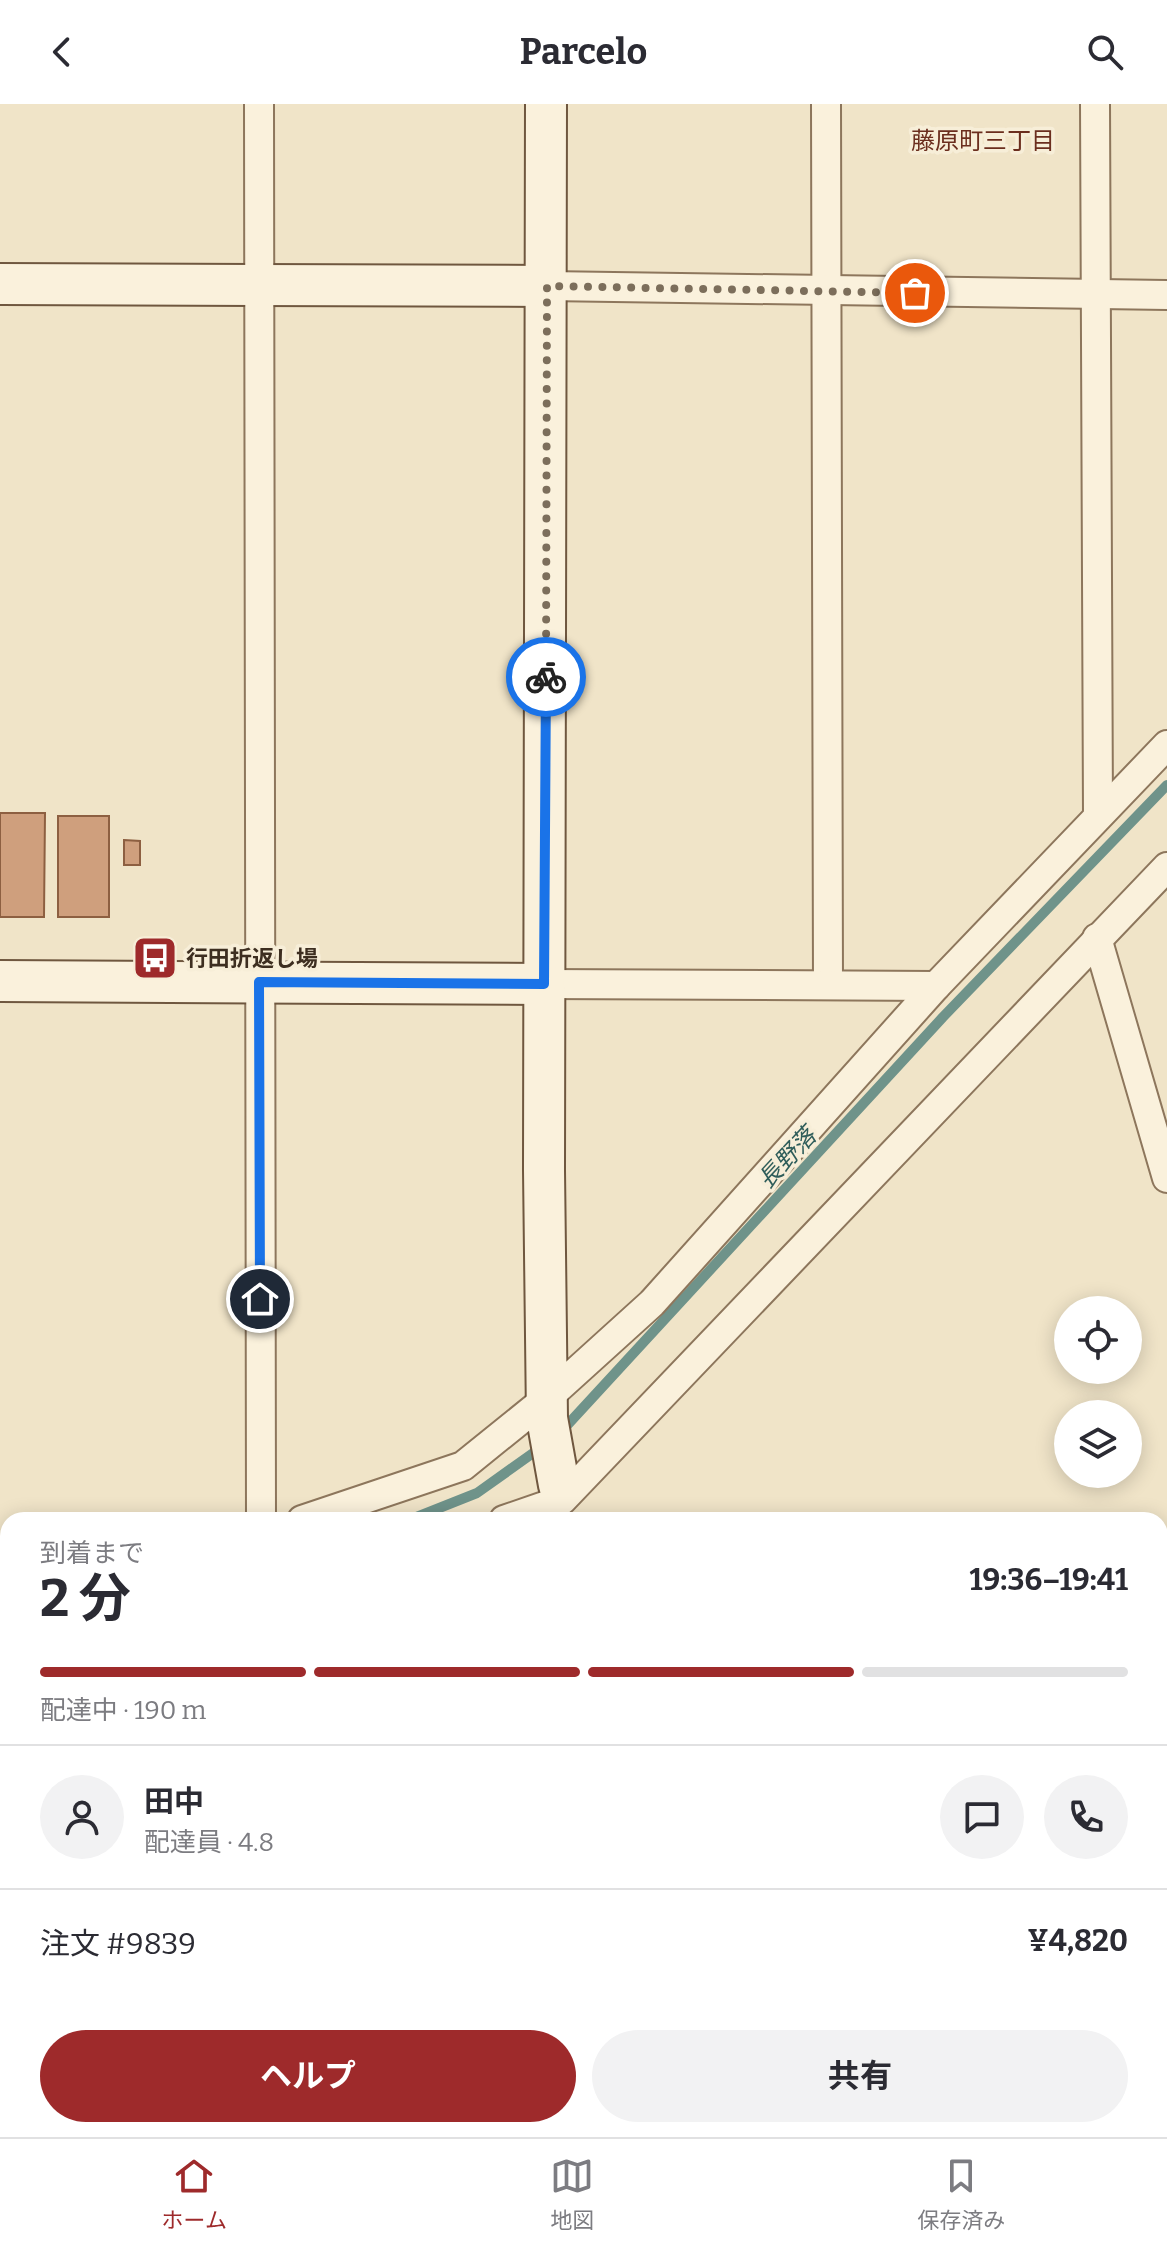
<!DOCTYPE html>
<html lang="ja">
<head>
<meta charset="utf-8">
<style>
  body { margin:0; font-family:Bitter,"Noto Sans JP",serif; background:#f2f2f3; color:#2b2b33; height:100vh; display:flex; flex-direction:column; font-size:30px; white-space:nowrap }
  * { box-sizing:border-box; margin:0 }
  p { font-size:26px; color:#7c7c81 }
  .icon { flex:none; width:44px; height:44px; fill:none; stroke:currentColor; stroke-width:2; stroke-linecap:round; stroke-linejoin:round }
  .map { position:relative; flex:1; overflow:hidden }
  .side { position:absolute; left:0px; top:1408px; width:1168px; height:626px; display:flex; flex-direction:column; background:#fff; border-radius:24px 24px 0 0; box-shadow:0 4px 20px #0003 }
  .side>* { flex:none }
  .tools { position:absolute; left:1054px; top:1192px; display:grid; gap:16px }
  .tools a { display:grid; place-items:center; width:88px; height:88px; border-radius:50%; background:#fff; box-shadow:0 4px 20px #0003; font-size:40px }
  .pin { position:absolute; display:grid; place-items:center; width:68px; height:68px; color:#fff; margin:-34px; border:4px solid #fff; border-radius:50%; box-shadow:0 2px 8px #0007 }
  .courier { position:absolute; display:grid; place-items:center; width:80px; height:80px; margin:-40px; border:6px solid #1a73e8; border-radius:50%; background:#fff; color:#222; box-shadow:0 2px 10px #0007 }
  .headline em { font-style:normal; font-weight:700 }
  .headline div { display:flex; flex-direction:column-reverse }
  .headline { display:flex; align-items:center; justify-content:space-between; height:136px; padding:0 40px }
  h1 { font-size:52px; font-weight:700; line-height:60px }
  .bar { display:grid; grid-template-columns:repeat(4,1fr); gap:12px 8px; align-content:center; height:96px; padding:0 40px }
  .bar i { height:10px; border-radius:6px; background:#e1e1e2 }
  .bar .active { background:#9e2a2b }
  .bar p { grid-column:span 4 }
  .line { display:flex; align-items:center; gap:20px; padding:0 40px; border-top:2px solid #e1e1e2 }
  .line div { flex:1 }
  .round { display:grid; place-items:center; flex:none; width:84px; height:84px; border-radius:42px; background:#f2f2f3 }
  .button { display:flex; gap:16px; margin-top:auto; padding:16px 40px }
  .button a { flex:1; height:92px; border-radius:48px; background:#9e2a2b; color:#fff; font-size:32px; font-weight:700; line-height:92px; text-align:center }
  .button a+a { background:#f2f2f3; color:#2b2b33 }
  header { display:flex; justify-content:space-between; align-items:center; height:104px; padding:0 40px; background:#fff; font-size:36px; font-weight:700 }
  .tabs { display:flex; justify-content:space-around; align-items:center; height:112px; border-top:2px solid #e1e1e2; background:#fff; font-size:22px; color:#7c7c81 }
  .tabs a { display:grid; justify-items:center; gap:4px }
  .tabs .active { color:#9e2a2b }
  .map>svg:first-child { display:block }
</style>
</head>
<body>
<header><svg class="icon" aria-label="back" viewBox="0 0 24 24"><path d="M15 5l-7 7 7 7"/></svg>Parcelo<svg class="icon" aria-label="search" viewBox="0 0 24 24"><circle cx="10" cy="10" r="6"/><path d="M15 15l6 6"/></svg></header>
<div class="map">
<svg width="1167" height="2033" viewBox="0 0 1167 2033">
  <rect width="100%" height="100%" fill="#f0e4c8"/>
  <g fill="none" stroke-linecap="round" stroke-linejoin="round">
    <!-- stream -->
    <g stroke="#6f938a" stroke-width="10">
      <polyline points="559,1330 943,913 1167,681"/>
      <polyline points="409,1416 477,1389 543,1342"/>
      <polyline points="0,1536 8,1534"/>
    </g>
    <!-- canal -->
    <g stroke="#a9c4bc" stroke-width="34">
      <polyline points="1160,1906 1167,1904"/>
      <polyline points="698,2033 724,2026"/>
    </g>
  </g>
  <!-- building -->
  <g fill="#cf9f7d" stroke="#8d5f41" stroke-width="2">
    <polygon points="0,709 45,709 44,813 0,813"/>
    <rect x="58" y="712" width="51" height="101"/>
    <polygon points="124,736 140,737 140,761 124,761"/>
  </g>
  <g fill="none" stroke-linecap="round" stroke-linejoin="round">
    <!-- street casing -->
    <g stroke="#8d765c" stroke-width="32">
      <g id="street">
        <polyline points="259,0 261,1416"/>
        <polyline points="826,0 828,881"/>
        <polyline points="1095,0 1098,711"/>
        <polyline points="547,182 1167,191"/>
        <polyline points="1097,834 1167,1074"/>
        <polyline points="544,880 936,882"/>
        <polyline points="302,1416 463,1362 546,1295 652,1199 936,882 1167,641"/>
        <polyline points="504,1416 562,1396 1167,763"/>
        <polyline points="0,1499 8,1497"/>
        <polyline points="0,1562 8,1560"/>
        <polyline points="1160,1858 1167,1856"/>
      </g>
    </g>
    <!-- secondary casing -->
    <g stroke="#6f573f" stroke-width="44">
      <g id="secondary">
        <polyline points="546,0 544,1066 547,1314 559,1381"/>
        <polyline points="0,180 547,182"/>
        <polyline points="0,877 544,880"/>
        <polyline points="1160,1975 1167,1973"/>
        <polyline points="731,2026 733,2033"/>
        <polyline points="481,2033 507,2026"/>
        <polyline points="945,2033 970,2026"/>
      </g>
    </g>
    <!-- street -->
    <use href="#street" stroke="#faf1dc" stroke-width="28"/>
    <!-- secondary -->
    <use href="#secondary" stroke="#faf1dc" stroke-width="40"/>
  </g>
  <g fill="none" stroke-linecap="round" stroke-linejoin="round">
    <!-- done -->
    <polyline stroke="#7c6e5b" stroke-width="8" stroke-dasharray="0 14.4" points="546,573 547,182 915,189"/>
    <!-- route -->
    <polyline stroke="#1a73e8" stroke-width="10" points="260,1195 259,878 544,880 546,573"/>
  </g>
  <!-- icons -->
  <defs>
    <g id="bus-square" transform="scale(2.3)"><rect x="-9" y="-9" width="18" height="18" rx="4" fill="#9e2a2b" stroke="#f7eed8"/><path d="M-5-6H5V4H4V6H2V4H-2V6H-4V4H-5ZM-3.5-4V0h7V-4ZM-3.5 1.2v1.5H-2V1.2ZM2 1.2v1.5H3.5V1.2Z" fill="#fff"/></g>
  </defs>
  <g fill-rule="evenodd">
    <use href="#bus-square" x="155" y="854"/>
  </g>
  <g text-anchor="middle" stroke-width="7" stroke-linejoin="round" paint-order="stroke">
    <!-- poi labels -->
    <g font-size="22" font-weight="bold" fill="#3d2e20" stroke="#f7eed8" text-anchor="start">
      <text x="186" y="862">行田折返し場</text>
    </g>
    <!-- neighbourhood labels -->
    <g font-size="24" fill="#6b2e1e" stroke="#f7eed8">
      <text x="983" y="45">藤原町三丁目</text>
    </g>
    <!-- water labels -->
    <g font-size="24" font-style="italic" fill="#2f5d5a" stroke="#f7eed8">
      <text transform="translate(787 1054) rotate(-47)" y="8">長野落</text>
    </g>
  </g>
</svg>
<div class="tools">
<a><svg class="icon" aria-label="locate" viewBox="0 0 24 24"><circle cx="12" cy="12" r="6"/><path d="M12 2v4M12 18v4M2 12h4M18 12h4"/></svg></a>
<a><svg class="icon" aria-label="layers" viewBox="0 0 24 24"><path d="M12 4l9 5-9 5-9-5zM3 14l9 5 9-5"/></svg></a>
</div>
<div class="pin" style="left:915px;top:189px;background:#ea580c"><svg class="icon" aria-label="bag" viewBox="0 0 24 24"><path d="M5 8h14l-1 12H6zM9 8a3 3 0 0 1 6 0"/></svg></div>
<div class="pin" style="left:260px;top:1195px;background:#1f2937"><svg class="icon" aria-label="home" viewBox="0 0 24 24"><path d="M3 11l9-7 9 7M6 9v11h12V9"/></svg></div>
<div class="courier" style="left:546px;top:573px"><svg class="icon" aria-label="bike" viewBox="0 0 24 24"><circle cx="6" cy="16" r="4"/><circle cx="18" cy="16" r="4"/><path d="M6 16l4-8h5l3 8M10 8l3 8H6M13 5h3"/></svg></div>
<section class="side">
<div class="headline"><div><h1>2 分</h1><p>到着まで</p></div><em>19:36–19:41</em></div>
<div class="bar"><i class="active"></i><i class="active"></i><i class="active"></i><i></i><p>配達中 · 190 m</p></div>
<div class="line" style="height:144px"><a class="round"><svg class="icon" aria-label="person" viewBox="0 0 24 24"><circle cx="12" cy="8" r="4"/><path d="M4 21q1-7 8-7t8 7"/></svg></a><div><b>田中</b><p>配達員 · 4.8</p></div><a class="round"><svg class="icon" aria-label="chat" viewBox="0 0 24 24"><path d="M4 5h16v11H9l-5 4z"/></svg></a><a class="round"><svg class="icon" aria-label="phone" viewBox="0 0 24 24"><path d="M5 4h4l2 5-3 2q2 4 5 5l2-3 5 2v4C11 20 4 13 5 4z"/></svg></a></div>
<div class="line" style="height:104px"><div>注文 #9839</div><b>¥4,820</b></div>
<div class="button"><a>ヘルプ</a><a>共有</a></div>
</section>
</div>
<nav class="tabs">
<a class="active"><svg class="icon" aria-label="home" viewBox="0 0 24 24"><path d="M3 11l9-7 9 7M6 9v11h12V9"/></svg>ホーム</a>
<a><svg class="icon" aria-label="map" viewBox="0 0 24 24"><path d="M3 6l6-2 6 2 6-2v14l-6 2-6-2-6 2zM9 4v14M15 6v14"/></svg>地図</a>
<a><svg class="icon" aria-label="saved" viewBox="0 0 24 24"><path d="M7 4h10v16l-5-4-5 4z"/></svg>保存済み</a>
</nav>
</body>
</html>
